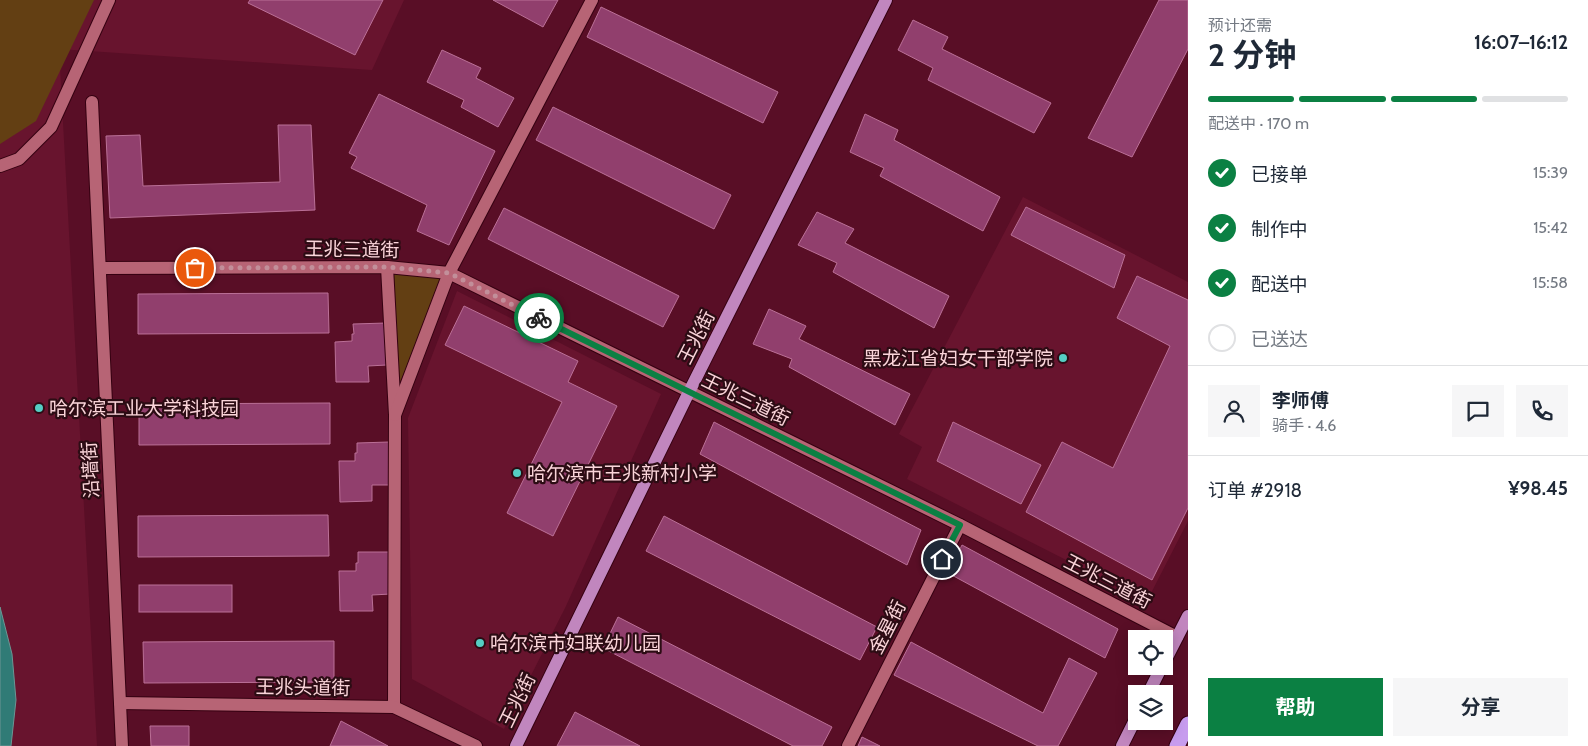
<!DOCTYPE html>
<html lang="zh">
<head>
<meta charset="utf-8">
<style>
  body { margin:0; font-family:Cabin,"Noto Sans SC",sans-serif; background:#f6f6f7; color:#1f2937; height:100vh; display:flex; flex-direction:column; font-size:19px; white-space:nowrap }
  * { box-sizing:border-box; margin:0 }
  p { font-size:16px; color:#747a83 }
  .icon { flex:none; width:28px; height:28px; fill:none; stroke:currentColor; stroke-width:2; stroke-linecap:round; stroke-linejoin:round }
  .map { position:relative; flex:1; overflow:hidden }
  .side { display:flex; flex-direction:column; background:#fff; width:400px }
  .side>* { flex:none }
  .tools { position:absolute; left:1128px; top:630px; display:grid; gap:10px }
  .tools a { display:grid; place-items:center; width:45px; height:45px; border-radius:0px; background:#fff; box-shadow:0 2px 12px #0003; font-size:25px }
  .pin { position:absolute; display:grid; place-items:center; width:42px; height:42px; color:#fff; margin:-21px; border:2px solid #fff; border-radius:50%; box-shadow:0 1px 5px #0007 }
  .courier { position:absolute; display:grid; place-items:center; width:50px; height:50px; margin:-25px; border:4px solid #0b8043; border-radius:50%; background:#fff; color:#222; box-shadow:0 1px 6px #0007 }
  .overview em { font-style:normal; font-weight:700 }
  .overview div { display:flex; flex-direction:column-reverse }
  .overview { display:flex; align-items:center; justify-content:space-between; height:85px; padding:0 20px }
  h1 { font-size:32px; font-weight:700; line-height:38px }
  .bar { display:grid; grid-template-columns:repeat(4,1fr); gap:8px 5px; align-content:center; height:60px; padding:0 20px }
  .bar i { height:6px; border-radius:4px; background:#e0e1e3 }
  .bar .on { background:#0b8043 }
  .bar p { grid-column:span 4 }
  .line { display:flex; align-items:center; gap:12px; padding:0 20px; border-top:1px solid #e0e1e3 }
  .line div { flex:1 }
  .round { display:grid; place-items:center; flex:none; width:52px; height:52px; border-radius:0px; background:#f6f6f7 }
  ol { padding:0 20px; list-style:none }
  li { display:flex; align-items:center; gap:15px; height:55px }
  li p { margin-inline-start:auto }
  li .icon { padding:5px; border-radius:50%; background:#0b8043; color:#fff; stroke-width:4 }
  li:last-child { color:#747a83 }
  li i { width:28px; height:28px; border:2px solid #e0e1e3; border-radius:50% }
  .action { display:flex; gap:10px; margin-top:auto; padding:10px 20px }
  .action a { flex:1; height:58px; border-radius:0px; background:#0b8043; color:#fff; font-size:20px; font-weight:700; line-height:58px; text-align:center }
  .action a+a { background:#f6f6f7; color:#1f2937 }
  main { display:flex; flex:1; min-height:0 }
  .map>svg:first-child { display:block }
</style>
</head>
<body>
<main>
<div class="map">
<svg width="1188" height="746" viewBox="0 0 1188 746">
  <rect width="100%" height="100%" fill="#590e26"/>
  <!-- built -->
  <g fill="#68142e">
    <polygon points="0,0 404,0 372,70 59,49 97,746 0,746"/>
    <polygon points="1023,197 1188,282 1188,521 1147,601 907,479 922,447 899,434"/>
    <polygon points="457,291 661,394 566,606 504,729 412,679 408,418"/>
  </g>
  <!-- green -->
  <g fill="#633f13">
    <polygon points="0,0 94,0 36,121 0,144"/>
    <polygon points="393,273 449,273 399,384"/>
  </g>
  <!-- water -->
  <polygon fill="#307b76" stroke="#6d9694" points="0,607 12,654 16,700 11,746 0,746"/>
  <!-- building -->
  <g fill="#913f6d" stroke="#bb7097">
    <polygon points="250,0 383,0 355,55 248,3"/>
    <polygon points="493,0 558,0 543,27"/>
    <polygon points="1159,0 1188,0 1188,49 1132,157 1088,138"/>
    <polygon points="601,7 778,92 763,123 587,37"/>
    <polygon points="913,20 948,37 942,49 1051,103 1034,133 928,80 933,68 898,50"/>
    <polygon points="442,50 481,68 476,78 514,98 498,127 461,107 464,100 427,82"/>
    <polygon points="379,94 495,151 449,245 417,231 427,205 351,168 357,157 349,153"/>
    <polygon points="553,107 731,195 714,229 536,140"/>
    <polygon points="865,114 898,130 894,140 1000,197 983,231 880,176 884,168 850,152"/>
    <polygon points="278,125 311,125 315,210 110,218 106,136 140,135 143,186 280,182"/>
    <polygon points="1026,207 1125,255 1114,288 1011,235"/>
    <polygon points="504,208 679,296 663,327 488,239"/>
    <polygon points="817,212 854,229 845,243 949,296 934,328 833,272 837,263 798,245"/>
    <polygon points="1137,276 1188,300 1188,508 1152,580 1026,512 1062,442 1113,468 1170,346 1117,318"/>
    <polygon points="328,293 329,333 138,334 138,294"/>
    <polygon points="464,306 578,361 568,382 617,406 553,536 507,513 562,402 445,345"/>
    <polygon points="769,309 806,326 799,339 910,394 895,425 789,367 792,359 753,344"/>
    <polygon points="386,323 387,365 368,366 369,382 336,382 335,342 352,341 352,334 354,334 353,324"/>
    <polygon points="330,403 330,444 139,445 139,404"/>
    <polygon points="714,422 921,530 907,565 700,454"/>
    <polygon points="953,422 1041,465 1021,504 937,461"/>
    <polygon points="389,442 390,485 372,485 372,501 340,502 339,461 355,461 355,453 357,453 357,443"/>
    <polygon points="328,515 329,556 138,557 138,516"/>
    <polygon points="664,516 877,627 860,660 646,551"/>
    <polygon points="962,545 1118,629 1105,658 948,573"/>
    <polygon points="358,552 390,552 391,594 372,595 373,611 340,611 339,571 356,571 356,563 358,563"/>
    <rect x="139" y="585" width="93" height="27"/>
    <polygon points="618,617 832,727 822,746 793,746 603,648"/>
    <polygon points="334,641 334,682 144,683 143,642"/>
    <polygon points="911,642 1043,713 1069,658 1097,673 1058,746 1038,746 894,675"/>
    <polygon points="575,712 640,746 557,746"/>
    <polygon points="341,721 388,746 330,746"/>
    <polygon points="150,726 189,726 189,746 151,746"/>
    <polygon points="862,737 880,746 858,746"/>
  </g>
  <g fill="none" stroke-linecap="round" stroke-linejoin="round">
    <!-- minor casing -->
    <g stroke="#350011" stroke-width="14">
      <g id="minor">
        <polyline points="92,102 122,746"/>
        <polyline points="0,166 19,159 51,127 109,0"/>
        <polyline points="387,267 395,415 394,707"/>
        <polyline points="100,268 387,267 449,273 960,525 1177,637"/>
        <polyline points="395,415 449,273 592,0"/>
        <polyline points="120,703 394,707 476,746"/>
        <polyline points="848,746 960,525"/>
      </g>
    </g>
    <!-- major casing -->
    <g stroke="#350011" stroke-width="14">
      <g id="major">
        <polyline points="1164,663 1188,616"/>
        <polyline points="1148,694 1162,666"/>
        <polyline points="516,746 689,392 886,0"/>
        <polyline points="1122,746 1136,718"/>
      </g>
    </g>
    <!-- highway casing -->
    <g stroke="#350011" stroke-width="17">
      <polyline id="highway" points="1177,746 1188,724"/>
    </g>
    <!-- minor -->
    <use href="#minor" stroke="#b76475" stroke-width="12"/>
    <!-- major -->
    <use href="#major" stroke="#c186be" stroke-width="12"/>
    <!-- highway -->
    <use href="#highway" stroke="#c79cee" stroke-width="15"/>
  </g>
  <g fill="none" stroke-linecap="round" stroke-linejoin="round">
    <!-- done -->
    <polyline stroke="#c28f9a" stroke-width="5" stroke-dasharray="0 9" points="195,268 387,267 449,273 539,318"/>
    <!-- route -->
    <polyline stroke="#0b8043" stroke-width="6" points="539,318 960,525 942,559"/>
  </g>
  <!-- markers -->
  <g fill="#55cec4" stroke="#2c0c14" stroke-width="2">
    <circle cx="1063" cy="358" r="5"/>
    <circle cx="39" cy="408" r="5"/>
    <circle cx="517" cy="473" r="5"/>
    <circle cx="480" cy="643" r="5"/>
  </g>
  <g text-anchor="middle" stroke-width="4.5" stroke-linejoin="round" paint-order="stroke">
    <!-- street labels -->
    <g font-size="19" fill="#fad4d9" stroke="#2c0c14">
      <text transform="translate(352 249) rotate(1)" y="7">王兆三道街</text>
      <text transform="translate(696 337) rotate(-63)" y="7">王兆街</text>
      <text transform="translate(746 399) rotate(26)" y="7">王兆三道街</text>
      <text transform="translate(90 470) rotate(-93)" y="7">沿墙街</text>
      <text transform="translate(1108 581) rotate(27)" y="7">王兆三道街</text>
      <text transform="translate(887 627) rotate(-63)" y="7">金星街</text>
      <text transform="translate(303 687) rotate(1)" y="7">王兆头道街</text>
      <text transform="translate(517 700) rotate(-64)" y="7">王兆街</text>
    </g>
    <!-- poi labels -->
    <g font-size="19" fill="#fad4d9" stroke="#2c0c14" text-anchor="start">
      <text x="1053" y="365" text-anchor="end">黑龙江省妇女干部学院</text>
      <text x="49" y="415">哈尔滨工业大学科技园</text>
      <text x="527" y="480">哈尔滨市王兆新村小学</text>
      <text x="490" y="650">哈尔滨市妇联幼儿园</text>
    </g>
  </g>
</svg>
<div class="tools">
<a><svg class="icon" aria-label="locate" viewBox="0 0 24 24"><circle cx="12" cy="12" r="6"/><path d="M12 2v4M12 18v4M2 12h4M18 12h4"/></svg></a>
<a><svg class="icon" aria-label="layers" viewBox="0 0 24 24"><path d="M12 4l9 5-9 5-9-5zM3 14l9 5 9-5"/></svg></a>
</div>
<div class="pin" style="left:195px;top:268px;background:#ea580c"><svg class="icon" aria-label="bag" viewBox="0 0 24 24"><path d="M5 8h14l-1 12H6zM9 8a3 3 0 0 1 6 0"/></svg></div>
<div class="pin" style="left:942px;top:559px;background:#1f2937"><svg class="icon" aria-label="home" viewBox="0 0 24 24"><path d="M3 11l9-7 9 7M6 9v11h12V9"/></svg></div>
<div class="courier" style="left:539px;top:318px"><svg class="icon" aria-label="bike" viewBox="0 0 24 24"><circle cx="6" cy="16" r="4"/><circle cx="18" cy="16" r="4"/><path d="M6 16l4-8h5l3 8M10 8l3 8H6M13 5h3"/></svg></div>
</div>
<section class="side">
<div class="overview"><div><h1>2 分钟</h1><p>预计还需</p></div><em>16:07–16:12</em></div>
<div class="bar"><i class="on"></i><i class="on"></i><i class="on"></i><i></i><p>配送中 · 170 m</p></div>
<ol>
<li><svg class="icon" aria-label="check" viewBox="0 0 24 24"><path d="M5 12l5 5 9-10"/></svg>已接单<p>15:39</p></li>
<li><svg class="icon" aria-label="check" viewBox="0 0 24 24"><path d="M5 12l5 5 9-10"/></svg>制作中<p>15:42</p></li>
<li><svg class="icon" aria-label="check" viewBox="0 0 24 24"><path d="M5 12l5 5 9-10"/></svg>配送中<p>15:58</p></li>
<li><i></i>已送达</li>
</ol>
<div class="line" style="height:90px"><a class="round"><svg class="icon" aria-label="person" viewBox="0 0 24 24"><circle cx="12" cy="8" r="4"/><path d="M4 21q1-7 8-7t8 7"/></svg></a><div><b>李师傅</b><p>骑手 · 4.6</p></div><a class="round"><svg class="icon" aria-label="chat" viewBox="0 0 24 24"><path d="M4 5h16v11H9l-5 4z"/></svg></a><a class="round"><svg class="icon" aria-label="phone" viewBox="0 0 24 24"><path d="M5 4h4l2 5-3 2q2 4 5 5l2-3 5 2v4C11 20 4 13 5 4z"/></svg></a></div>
<div class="line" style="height:65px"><div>订单 #2918</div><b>¥98.45</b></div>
<div class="action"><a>帮助</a><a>分享</a></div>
</section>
</main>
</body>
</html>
